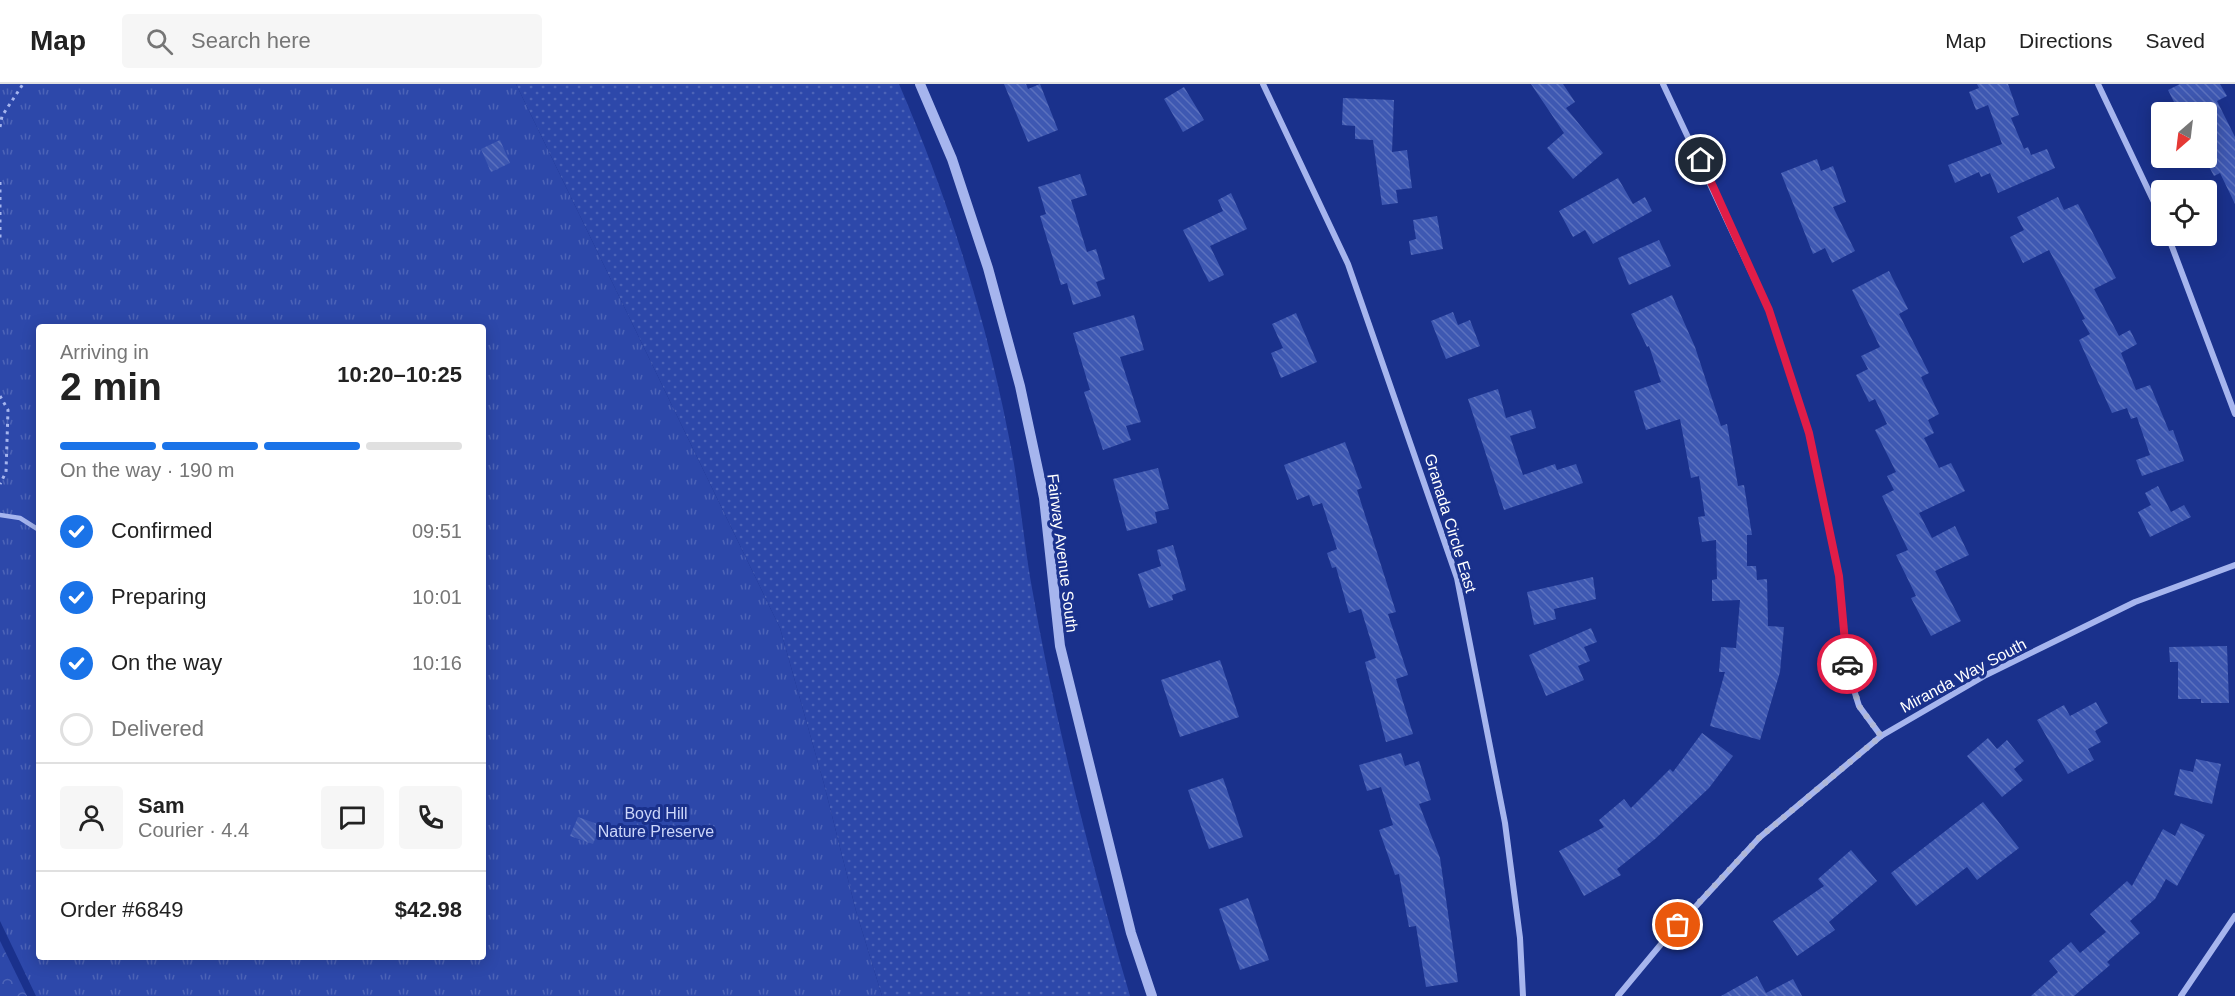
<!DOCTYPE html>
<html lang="en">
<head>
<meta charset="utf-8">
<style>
  body { margin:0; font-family:Arial,sans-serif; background:#f6f6f6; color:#222; height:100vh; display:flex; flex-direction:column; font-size:22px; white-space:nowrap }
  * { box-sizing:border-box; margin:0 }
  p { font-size:20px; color:#767676 }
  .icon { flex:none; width:33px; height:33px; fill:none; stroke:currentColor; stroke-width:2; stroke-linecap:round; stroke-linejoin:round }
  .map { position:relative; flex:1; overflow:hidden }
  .side { position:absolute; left:36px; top:240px; width:450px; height:636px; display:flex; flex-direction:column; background:#fff; border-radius:6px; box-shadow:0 3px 15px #0003 }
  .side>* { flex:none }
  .needle { width:39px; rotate:208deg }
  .fabs { position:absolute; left:2151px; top:18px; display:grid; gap:12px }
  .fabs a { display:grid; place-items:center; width:66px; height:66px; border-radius:6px; background:#fff; box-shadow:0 3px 15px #0003; font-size:30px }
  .pin { position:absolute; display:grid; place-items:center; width:51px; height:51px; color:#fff; margin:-26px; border:3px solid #fff; border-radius:50%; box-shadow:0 2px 6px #0007 }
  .courier { position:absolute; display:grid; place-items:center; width:60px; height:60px; margin:-30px; border:4px solid #e11d48; border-radius:50%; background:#fff; color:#222; box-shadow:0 2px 8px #0007 }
  .summary em { font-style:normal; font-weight:800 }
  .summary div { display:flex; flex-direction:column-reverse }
  .summary { display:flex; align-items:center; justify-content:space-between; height:102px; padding:0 24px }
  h1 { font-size:39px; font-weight:800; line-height:45px }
  .bar { display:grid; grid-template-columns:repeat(4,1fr); gap:9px 6px; align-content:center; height:72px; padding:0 24px }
  .bar i { height:8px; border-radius:4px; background:#e0e0e0 }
  .bar .on { background:#1a73e8 }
  .bar p { grid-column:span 4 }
  .line { display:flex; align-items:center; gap:15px; padding:0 24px; border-top:2px solid #e0e0e0 }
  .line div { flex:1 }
  .round { display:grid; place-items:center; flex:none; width:63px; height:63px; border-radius:6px; background:#f6f6f6 }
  ol { padding:0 24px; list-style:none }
  li { display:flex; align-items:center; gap:18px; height:66px }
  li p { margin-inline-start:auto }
  li .icon { padding:6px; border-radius:50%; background:#1a73e8; color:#fff; stroke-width:4 }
  li:last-child { color:#767676 }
  li i { width:33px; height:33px; border:3px solid #e0e0e0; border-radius:50% }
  header { display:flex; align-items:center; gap:36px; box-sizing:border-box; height:84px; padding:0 30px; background:#fff; border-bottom:2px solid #e0e0e0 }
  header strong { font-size:28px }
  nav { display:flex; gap:33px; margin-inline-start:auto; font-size:21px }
  .search { width:420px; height:54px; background:#f6f6f6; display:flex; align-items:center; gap:15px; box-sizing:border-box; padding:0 21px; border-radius:6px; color:#767676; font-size:22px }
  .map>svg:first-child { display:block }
</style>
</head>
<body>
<header>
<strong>Map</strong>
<div class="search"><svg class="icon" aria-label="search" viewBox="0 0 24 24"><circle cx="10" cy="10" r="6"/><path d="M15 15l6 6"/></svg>Search here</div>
<nav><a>Map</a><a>Directions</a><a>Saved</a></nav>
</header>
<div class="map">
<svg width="2235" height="912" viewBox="0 0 2235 912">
  <defs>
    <pattern id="grass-dots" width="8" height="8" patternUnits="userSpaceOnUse" patternTransform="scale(1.5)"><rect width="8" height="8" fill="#2d48aa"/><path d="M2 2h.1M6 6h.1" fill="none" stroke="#4c63b7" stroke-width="1.8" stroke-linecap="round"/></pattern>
    <pattern id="forest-crowns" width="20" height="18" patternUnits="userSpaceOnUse" patternTransform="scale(1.5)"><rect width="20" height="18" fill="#2d48aa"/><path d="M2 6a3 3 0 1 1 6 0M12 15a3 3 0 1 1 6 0" fill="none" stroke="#4c63b7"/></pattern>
    <pattern id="park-tufts" width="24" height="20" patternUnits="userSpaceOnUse" patternTransform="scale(1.5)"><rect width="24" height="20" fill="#2d48aa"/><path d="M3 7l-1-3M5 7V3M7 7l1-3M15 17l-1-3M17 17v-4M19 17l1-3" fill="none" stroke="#4c63b7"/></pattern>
    <pattern id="building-back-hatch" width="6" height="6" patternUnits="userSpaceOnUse" patternTransform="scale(1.5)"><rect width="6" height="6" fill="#3e58b2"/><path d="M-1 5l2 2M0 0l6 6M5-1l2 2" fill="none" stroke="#5b71be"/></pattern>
  </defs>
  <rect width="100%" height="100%" fill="#1a318c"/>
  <!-- grass -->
  <path fill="url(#grass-dots)" d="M516,0H899C951,121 991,250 1014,380C1020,418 1024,455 1030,493C1054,635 1090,774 1130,912H882L856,827L824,700L780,544Z"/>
  <!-- forest -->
  <polygon fill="url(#forest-crowns)" points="0,857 27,912 0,912"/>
  <!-- park -->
  <path fill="url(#park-tufts)" fill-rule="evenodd" d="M0,0H516L780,544L824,700L856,827L882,912H36L0,837ZM39,243H483V873H39Z"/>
  <!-- building -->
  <g fill="url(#building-back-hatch)">
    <polygon points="1004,0 1026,0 1028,5 1040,0 1058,46 1028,58"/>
    <polygon points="1531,0 1563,0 1575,18 1566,24 1603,69 1573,95 1547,64 1564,49"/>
    <polygon points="1977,0 2008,0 2019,31 2011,34 2024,65 2028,63 2031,71 2047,65 2055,84 1998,109 1990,89 1981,93 1979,88 1955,99 1948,81 2002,60 1988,21 1976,26 1969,8 1979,4"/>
    <polygon points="2180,0 2220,0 2227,12 2217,17 2235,53 2235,120 2220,89 2214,92 2206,77 2206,28 2179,28 2168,6"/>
    <polygon points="1184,3 1204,36 1183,48 1164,15"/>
    <polygon points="1343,14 1394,16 1392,68 1407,66 1412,104 1396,106 1398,119 1382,121 1373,56 1355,55 1355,42 1342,41"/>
    <polygon points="500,56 510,79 491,88 481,65"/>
    <polygon points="1817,75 1821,87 1833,82 1846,118 1833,123 1855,167 1832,179 1825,164 1813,170 1781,89"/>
    <polygon points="1080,90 1087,111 1071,116 1087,168 1096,165 1105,195 1096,198 1101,212 1073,221 1067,199 1061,201 1040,132 1046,130 1038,103"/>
    <polygon points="1618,94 1633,120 1645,113 1652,127 1593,160 1585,146 1573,153 1559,127"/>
    <polygon points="1231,109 1247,145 1210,162 1224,191 1209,198 1183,146 1223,127 1218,116"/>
    <polygon points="2058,113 2064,126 2078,120 2116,194 2094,205 2119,252 2130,246 2137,260 2121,269 2136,306 2150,301 2169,347 2173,346 2184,377 2142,392 2136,376 2150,371 2137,333 2131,335 2127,324 2112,329 2079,256 2090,250 2082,236 2085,235 2049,166 2023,179 2010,153 2024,146 2017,133"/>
    <polygon points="1437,132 1443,165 1411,171 1409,157 1416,155 1413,136"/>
    <polygon points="1659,156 1671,182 1629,201 1618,174"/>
    <polygon points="1889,187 1908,225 1899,230 1929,289 1921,293 1939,330 1928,336 1934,349 1924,354 1939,384 1951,379 1965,407 1919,429 1932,454 1955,442 1969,471 1935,487 1961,537 1931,552 1911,514 1916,512 1896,471 1908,466 1882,412 1894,406 1887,392 1896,388 1875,346 1887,340 1875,315 1869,318 1856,291 1868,285 1861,272 1880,263 1852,206"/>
    <polygon points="1672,211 1695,263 1721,342 1727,340 1738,402 1744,401 1752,451 1747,451 1747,482 1756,482 1757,496 1767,495 1768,542 1784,543 1780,588 1760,656 1710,642 1725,588 1719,588 1721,563 1736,564 1740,516 1712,517 1712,496 1717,495 1716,456 1702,458 1698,433 1705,432 1699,392 1691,394 1680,335 1646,346 1634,307 1661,298 1649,262 1647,263 1631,230"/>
    <polygon points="1453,228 1458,241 1470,236 1480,262 1446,275 1431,237"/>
    <polygon points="1296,229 1317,278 1281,294 1271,269 1283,264 1272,240"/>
    <polygon points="1134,231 1144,266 1120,273 1141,338 1126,342 1131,356 1103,366 1084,308 1090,306 1073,249"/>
    <polygon points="1498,305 1506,334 1531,326 1536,344 1510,352 1523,391 1555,380 1557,386 1576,380 1583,399 1504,426 1468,315"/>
    <polygon points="1345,358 1362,404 1357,406 1396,528 1388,530 1408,591 1396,595 1413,650 1386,658 1365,578 1376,574 1361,525 1349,529 1336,483 1332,484 1327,469 1337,465 1322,419 1313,422 1309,411 1297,416 1284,381"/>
    <polygon points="1158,384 1169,425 1155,428 1157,439 1127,447 1113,395"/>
    <polygon points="2158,402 2171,428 2184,421 2191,433 2150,453 2138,428 2151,421 2145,409"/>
    <polygon points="1173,461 1186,506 1172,511 1173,516 1149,524 1138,490 1161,482 1157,466"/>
    <polygon points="1593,493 1596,515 1554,525 1556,535 1534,541 1527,508"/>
    <polygon points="1591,544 1597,558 1584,563 1590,577 1578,582 1584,596 1546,612 1529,571"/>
    <polygon points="2227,562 2229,619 2201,619 2201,615 2178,615 2178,578 2170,578 2169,563"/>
    <polygon points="1220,576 1239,633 1180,653 1161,596"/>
    <polygon points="2096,618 2108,639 2095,647 2101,658 2088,665 2094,676 2068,690 2037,636 2064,621 2070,632"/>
    <polygon points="1702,649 1733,672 1709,704 1655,755 1617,785 1621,791 1584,812 1559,767 1604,743 1599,736 1624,715 1631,724 1670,685 1673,688"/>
    <polygon points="1988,654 1997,665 2007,656 2024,677 2014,685 2023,696 2002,713 1967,672"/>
    <polygon points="1401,669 1405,682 1419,677 1431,716 1419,720 1440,774 1458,898 1426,903 1416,842 1409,843 1399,790 1395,791 1379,746 1393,741 1381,703 1367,707 1359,681"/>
    <polygon points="2196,675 2221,680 2212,720 2174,711 2180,685 2193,688"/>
    <polygon points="1223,694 1243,753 1209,765 1188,706"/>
    <polygon points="1983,718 2019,764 1977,796 1967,783 1916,822 1891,789"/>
    <polygon points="578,733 600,741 593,760 570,752"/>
    <polygon points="2181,739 2205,751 2177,802 2166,795 2155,815 2130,837 2140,849 2107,878 2110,881 2074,912 2031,912 2058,888 2049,877 2071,858 2080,869 2106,848 2090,830 2127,797 2132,802 2163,745 2175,752"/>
    <polygon points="1851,766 1877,797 1829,838 1835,846 1797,872 1773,837 1824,802 1818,795"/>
    <polygon points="1248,814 1269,876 1240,886 1219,825"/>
    <polygon points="1757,892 1766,909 1793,895 1802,912 1721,912"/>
  </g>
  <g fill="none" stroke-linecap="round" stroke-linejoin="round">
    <!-- path -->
    <g stroke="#a6b5ee" stroke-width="3" stroke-dasharray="3 4.5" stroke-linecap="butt">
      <polyline points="0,43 2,32 23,0"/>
      <polyline points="0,98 0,157"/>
      <polyline points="0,312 8,326 6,388 0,400"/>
    </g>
    <!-- service -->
    <polyline stroke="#a6b5ee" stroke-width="4.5" points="0,431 20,434 39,446"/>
    <!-- minor -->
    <g stroke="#a6b5ee" stroke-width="6">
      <polyline points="1263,0 1348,180 1457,494 1505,739 1520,854 1523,912"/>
      <polyline points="1663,0 1769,226 1809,349 1839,492 1848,587 1859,622 1881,652"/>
      <polyline points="2098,0 2162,135"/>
      <polyline points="2168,152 2235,330"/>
      <polyline points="1618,912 1662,859 1759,754 1881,652 1986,591 2135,518 2235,481"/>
      <polyline points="2181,912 2235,832"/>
    </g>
    <!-- tertiary -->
    <polyline stroke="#a6b5ee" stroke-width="10" points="920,0 952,75 988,184 1020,302 1044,414 1060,562 1131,849 1152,912"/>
  </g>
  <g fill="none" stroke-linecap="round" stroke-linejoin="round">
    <!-- done -->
    <polyline stroke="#afb7d7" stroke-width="6" stroke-dasharray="0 10.8" points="1678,841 1759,754 1881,652 1859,622 1847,580"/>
    <!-- route -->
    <polyline stroke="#e11d48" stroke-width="8" points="1701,76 1769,226 1809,349 1839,492 1847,580"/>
  </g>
  <g text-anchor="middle" stroke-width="6" stroke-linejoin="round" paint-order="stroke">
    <!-- street labels -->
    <g font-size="16" fill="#fff" stroke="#1a318c">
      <text transform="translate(1451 439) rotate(73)" y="6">Granada Circle East</text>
      <text transform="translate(1063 469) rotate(83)" y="6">Fairway Avenue South</text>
      <text transform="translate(1963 591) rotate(-28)" y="6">Miranda Way South</text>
    </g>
    <!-- park labels -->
    <g font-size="16" fill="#ccd6fa" stroke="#1a318c">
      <text x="656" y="735">Boyd Hill<tspan x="656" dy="18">Nature Preserve</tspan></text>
    </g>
  </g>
</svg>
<div class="fabs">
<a><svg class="needle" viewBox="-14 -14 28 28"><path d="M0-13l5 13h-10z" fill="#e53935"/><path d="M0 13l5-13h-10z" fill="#767676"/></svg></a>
<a><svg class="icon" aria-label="locate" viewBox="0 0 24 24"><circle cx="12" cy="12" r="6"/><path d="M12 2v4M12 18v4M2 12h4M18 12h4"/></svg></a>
</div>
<div class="pin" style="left:1678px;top:841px;background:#ea580c"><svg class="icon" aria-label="bag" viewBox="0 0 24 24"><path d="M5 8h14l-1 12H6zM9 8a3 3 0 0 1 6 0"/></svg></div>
<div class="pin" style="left:1701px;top:76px;background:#1f2937"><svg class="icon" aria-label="home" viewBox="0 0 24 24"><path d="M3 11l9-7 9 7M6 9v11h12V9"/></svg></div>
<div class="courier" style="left:1847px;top:580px"><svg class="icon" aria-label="car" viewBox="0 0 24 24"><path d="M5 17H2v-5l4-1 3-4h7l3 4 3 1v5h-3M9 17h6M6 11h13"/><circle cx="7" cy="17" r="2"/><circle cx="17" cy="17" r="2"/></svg></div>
<section class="side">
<div class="summary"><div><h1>2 min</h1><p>Arriving in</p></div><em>10:20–10:25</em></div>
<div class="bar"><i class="on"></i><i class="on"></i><i class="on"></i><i></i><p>On the way · 190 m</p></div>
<ol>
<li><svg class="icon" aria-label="check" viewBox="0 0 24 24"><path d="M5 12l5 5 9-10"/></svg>Confirmed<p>09:51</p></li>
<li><svg class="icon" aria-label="check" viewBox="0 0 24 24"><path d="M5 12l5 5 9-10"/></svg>Preparing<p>10:01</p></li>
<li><svg class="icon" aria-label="check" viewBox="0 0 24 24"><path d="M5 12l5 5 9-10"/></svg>On the way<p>10:16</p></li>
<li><i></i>Delivered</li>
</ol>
<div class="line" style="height:108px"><a class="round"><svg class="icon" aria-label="person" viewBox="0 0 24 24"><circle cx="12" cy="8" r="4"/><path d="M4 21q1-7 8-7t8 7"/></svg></a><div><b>Sam</b><p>Courier · 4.4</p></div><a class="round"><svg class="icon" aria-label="chat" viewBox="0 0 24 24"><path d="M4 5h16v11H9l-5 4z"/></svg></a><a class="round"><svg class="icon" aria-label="phone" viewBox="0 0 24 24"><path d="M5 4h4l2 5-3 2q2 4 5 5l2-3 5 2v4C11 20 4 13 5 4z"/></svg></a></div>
<div class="line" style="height:78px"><div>Order #6849</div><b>$42.98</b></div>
</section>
</div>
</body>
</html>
